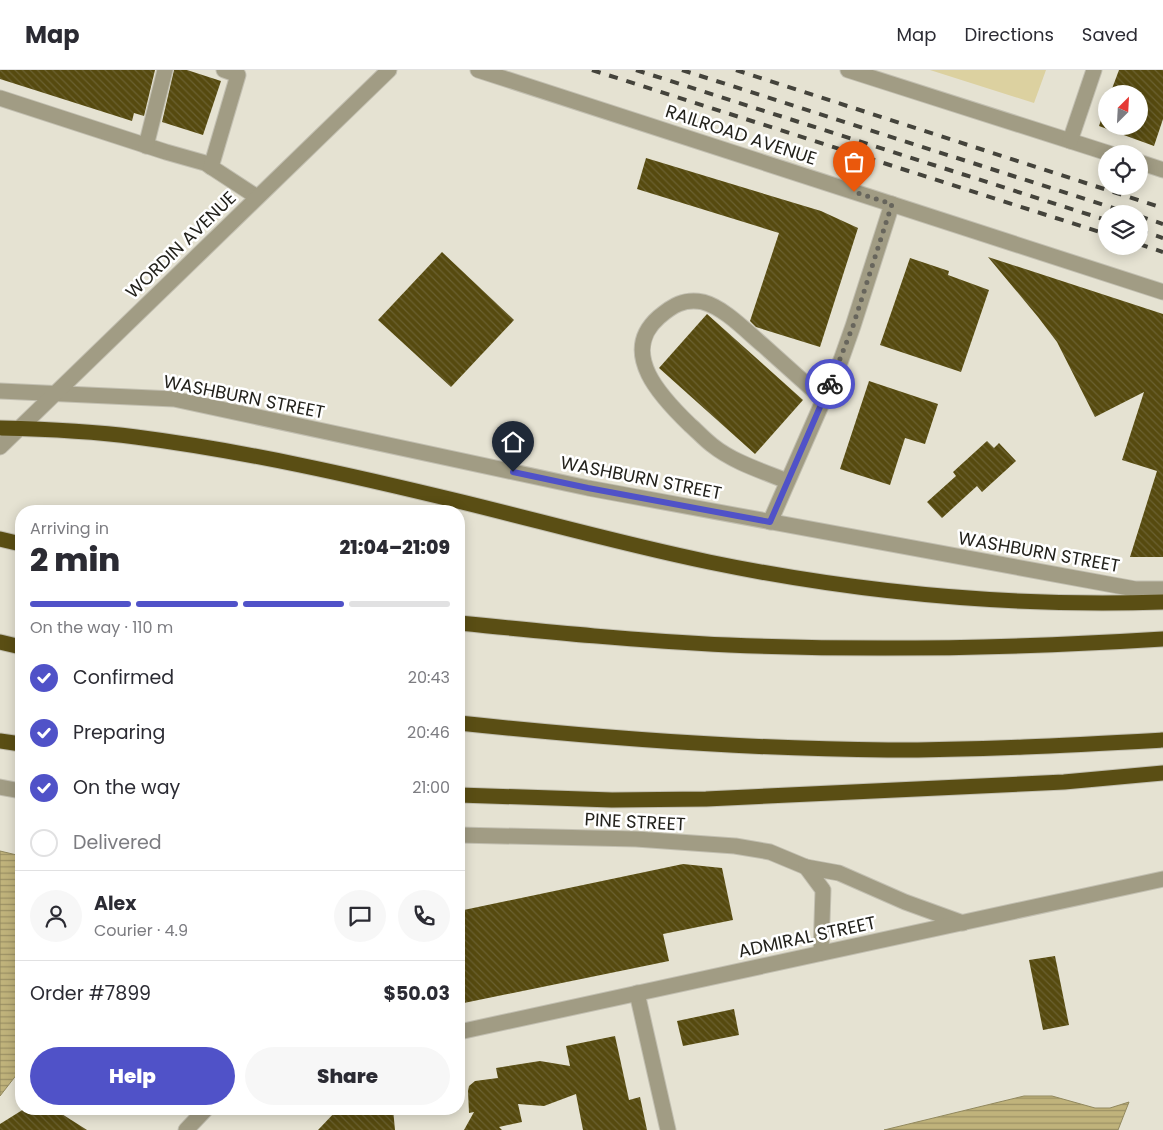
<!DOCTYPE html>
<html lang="en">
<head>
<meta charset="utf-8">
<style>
  body { margin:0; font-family:Poppins,sans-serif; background:#f7f7f7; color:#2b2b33; height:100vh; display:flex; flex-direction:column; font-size:19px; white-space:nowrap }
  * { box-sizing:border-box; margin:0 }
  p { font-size:16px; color:#7c7c81 }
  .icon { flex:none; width:28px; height:28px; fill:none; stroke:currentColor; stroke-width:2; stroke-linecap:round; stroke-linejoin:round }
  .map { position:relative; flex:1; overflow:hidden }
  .sheet { position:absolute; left:15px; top:435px; width:450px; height:610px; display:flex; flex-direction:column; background:#fff; border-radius:20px; box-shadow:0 2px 12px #0003 }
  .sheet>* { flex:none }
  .needle { width:32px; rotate:24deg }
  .tools { position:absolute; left:1098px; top:15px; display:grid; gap:10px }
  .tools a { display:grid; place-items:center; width:50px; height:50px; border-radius:50%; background:#fff; box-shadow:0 2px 12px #0003; font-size:25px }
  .pin { position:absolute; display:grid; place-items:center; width:42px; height:42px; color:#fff; margin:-51px -21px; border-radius:50% 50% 50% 0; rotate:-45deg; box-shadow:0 0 5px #0007 }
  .pin .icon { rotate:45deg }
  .courier { position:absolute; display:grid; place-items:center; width:50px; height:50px; margin:-25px; border:4px solid #5052c8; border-radius:50%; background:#fff; color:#222; box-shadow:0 1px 6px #0007 }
  .head em { font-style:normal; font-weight:800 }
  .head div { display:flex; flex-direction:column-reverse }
  .head { display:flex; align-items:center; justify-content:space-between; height:85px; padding:0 15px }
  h1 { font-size:32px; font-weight:800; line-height:38px }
  .bar { display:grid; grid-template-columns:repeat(4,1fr); gap:8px 5px; align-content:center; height:60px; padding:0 15px }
  .bar i { height:6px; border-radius:4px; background:#e1e1e2 }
  .bar .selected { background:#5052c8 }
  .bar p { grid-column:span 4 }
  .line { display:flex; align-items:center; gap:12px; padding:0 15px; border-top:1px solid #e1e1e2 }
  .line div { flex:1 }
  .round { display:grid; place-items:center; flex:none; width:52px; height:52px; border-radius:26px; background:#f7f7f7 }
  ol { padding:0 15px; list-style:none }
  li { display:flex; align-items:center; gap:15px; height:55px }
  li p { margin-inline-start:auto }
  li .icon { padding:5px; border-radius:50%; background:#5052c8; color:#fff; stroke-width:4 }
  li:last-child { color:#7c7c81 }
  li i { width:28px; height:28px; border:2px solid #e1e1e2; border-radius:50% }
  .button { display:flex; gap:10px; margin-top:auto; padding:10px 15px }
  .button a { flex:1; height:58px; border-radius:30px; background:#5052c8; color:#fff; font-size:20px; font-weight:800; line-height:58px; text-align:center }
  .button a+a { background:#f7f7f7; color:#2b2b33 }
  header { display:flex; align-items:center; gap:30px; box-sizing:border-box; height:70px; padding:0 25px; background:#fff; border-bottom:1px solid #e1e1e2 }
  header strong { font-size:24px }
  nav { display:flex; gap:28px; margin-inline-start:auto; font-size:18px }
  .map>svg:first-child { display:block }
</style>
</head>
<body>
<header>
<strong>Map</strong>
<nav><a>Map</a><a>Directions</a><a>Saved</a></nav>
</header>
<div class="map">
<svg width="1163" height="1060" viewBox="0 0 1163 1060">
  <defs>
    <pattern id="water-rules" width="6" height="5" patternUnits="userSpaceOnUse" patternTransform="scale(1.25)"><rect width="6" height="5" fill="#c0b37b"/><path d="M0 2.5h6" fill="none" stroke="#9c9164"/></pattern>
    <pattern id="building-back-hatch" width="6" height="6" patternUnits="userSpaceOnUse" patternTransform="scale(1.25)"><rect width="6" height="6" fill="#564a0f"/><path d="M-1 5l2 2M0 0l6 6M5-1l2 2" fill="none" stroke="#6b6131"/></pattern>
  </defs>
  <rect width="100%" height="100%" fill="#e5e2d2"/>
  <!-- green -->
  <polygon fill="#dcd1a0" points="930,0 1046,0 1034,33"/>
  <!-- water -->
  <g fill="url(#water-rules)" stroke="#91885e">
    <polygon points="0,781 21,786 21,999 0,1026"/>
    <polygon points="1024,1026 1052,1026 1095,1038 1110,1038 1129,1032 1118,1060 884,1060"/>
  </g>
  <!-- building -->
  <g fill="url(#building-back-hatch)">
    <polygon points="0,0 155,0 144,46 134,43 132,51 0,9"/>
    <polygon points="174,0 187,0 221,11 203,65 162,52"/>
    <polygon points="1119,0 1163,0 1163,49 1154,76 1099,56 1106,35 1106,56 1139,56 1139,24 1110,24"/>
    <polygon points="646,88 821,141 858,158 820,277 756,257 750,251 779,163 637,119"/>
    <polygon points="442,182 514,250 451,317 378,250"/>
    <polygon points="988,187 1163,244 1163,487 1130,487 1157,401 1122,390 1144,322 1095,347 1057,272 1038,247"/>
    <polygon points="910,188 949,201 948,205 989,220 961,302 880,275"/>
    <polygon points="707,244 803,330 755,384 659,298"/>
    <polygon points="869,311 938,334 925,374 905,368 890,415 840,399"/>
    <polygon points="987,371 994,378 999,373 1016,391 982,422 977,416 942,448 927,432 956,406 953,402"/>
    <polygon points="683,794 722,798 733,850 663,864 669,891 459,934 459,841"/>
    <polygon points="1055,886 1069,955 1043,960 1029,890"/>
    <polygon points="734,939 739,965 683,976 677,951"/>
    <polygon points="615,966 629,1030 640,1027 647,1060 583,1060 576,1024 544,1036 518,1034 522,1052 499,1057 502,1060 464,1060 474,1042 469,1043 468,1021 469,1016 475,1011 498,1008 496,998 540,991 570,996 566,976"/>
    <polygon points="24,1039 54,1039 87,1060 0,1060 0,1054"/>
    <polygon points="338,1039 393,1039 395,1060 318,1060"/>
  </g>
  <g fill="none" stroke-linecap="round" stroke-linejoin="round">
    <!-- minor casing -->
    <g stroke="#c2bfb1" stroke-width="17">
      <g id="minor">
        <polyline points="478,0 1163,222"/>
        <polyline points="848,0 1111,84"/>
        <polyline points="0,28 166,82 205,93 257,127"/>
        <polyline points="1070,71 1094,0"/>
        <polyline points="146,76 165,0"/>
        <polyline points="1139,92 1163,100"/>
        <polyline points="211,97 238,5 224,0"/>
        <polyline points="0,321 174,329 588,418 1135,519 1163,519"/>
        <polyline points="0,377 389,0"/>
        <path d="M787,411C762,401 733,392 712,375C704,369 697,361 690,355C662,328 618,283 659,247C672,236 684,228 703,232C725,238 747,262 764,276C784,294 804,312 823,329"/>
        <polyline points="770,452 841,290 853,256 892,134"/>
        <polyline points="0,717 21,721"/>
        <polyline points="459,765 636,769 735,776 770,782 806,797 839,803 905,832 963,853"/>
        <polyline points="806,797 823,820 821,883"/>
        <polyline points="637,923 668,1060"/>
        <polyline points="459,962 1163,809"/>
        <polyline points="186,1060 206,1039"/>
      </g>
    </g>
    <!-- highway casing -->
    <g stroke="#c2bfb1" stroke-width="17">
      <g id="highway">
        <path d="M0,358C45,359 91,361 136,367C245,381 355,406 462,432C544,452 626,475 709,492C859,523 1010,537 1163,532"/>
        <polyline points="0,469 21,474"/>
        <path d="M459,553C549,562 639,571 729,575C874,581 1019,578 1163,569"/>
        <polyline points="0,572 21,577"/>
        <path d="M459,653C601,668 744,679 888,680C980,680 1071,675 1163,670"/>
        <polyline points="0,671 21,674"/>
        <polyline points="459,725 612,730 706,729 1064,712 1163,703"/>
      </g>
    </g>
    <!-- minor -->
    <use href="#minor" stroke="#a19c84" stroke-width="15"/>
    <!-- highway -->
    <use href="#highway" stroke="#5a4e14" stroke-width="15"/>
    <!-- rail -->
    <g stroke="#44433b" stroke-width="4" stroke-dasharray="9 9" stroke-linecap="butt">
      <polyline points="592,0 1106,164"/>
      <polyline points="636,0 1106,150"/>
      <polyline points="682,0 1132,144"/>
      <polyline points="736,0 1163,138"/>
      <polyline points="1139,146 1163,154"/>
      <polyline points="1139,160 1163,168"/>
      <polyline points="1139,174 1163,182"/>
    </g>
  </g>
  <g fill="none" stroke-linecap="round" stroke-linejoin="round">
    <!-- done -->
    <polyline stroke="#67655c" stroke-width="5" stroke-dasharray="0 9" points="830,314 853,256 892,134 854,122"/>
    <!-- route -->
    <polyline stroke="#5052c8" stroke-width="6" points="513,402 588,418 770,452 830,314"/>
  </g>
  <g text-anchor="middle" stroke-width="5" stroke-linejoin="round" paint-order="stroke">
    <!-- street labels -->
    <g font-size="18" fill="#23221c" stroke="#fff">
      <text transform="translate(741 65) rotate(18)" y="6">RAILROAD AVENUE</text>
      <text transform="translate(181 175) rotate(-44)" y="6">WORDIN AVENUE</text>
      <text transform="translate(244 327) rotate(11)" y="6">WASHBURN STREET</text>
      <text transform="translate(641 408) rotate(11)" y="6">WASHBURN STREET</text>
      <text transform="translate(1039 482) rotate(10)" y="6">WASHBURN STREET</text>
      <text transform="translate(635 752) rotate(3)" y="6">PINE STREET</text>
      <text transform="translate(807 867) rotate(-12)" y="6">ADMIRAL STREET</text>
    </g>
  </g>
</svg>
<div class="tools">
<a><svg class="needle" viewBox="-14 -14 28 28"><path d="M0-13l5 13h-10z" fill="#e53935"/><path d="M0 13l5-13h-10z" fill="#7c7c81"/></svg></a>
<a><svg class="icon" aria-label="locate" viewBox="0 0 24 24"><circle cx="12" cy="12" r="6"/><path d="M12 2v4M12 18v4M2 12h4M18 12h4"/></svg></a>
<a><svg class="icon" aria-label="layers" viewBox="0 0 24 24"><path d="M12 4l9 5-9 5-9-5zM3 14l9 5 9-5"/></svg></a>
</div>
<div class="pin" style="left:854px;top:122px;background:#ea580c"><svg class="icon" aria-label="bag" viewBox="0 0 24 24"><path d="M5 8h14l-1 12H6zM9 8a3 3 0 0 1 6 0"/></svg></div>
<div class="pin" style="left:513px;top:402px;background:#1f2937"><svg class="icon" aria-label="home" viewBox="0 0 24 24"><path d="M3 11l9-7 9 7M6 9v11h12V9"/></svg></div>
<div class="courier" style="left:830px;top:314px"><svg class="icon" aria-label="bike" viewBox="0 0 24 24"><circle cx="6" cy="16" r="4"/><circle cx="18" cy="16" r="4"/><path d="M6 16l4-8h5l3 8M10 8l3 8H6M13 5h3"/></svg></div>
<section class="sheet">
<div class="head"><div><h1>2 min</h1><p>Arriving in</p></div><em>21:04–21:09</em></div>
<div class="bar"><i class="selected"></i><i class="selected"></i><i class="selected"></i><i></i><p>On the way · 110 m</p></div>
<ol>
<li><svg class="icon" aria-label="check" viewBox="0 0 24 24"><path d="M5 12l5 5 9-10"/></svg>Confirmed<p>20:43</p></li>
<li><svg class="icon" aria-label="check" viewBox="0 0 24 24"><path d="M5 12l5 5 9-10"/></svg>Preparing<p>20:46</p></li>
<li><svg class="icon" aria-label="check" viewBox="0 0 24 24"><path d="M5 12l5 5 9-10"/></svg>On the way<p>21:00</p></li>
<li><i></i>Delivered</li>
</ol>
<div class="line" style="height:90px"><a class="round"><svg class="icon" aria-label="person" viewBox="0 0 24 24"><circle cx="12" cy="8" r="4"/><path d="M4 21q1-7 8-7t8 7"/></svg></a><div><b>Alex</b><p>Courier · 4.9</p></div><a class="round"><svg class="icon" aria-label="chat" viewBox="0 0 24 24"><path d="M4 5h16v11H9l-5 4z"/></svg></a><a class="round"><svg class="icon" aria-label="phone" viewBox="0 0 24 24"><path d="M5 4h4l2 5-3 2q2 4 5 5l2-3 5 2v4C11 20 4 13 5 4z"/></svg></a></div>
<div class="line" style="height:65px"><div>Order #7899</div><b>$50.03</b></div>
<div class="button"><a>Help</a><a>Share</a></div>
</section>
</div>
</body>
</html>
